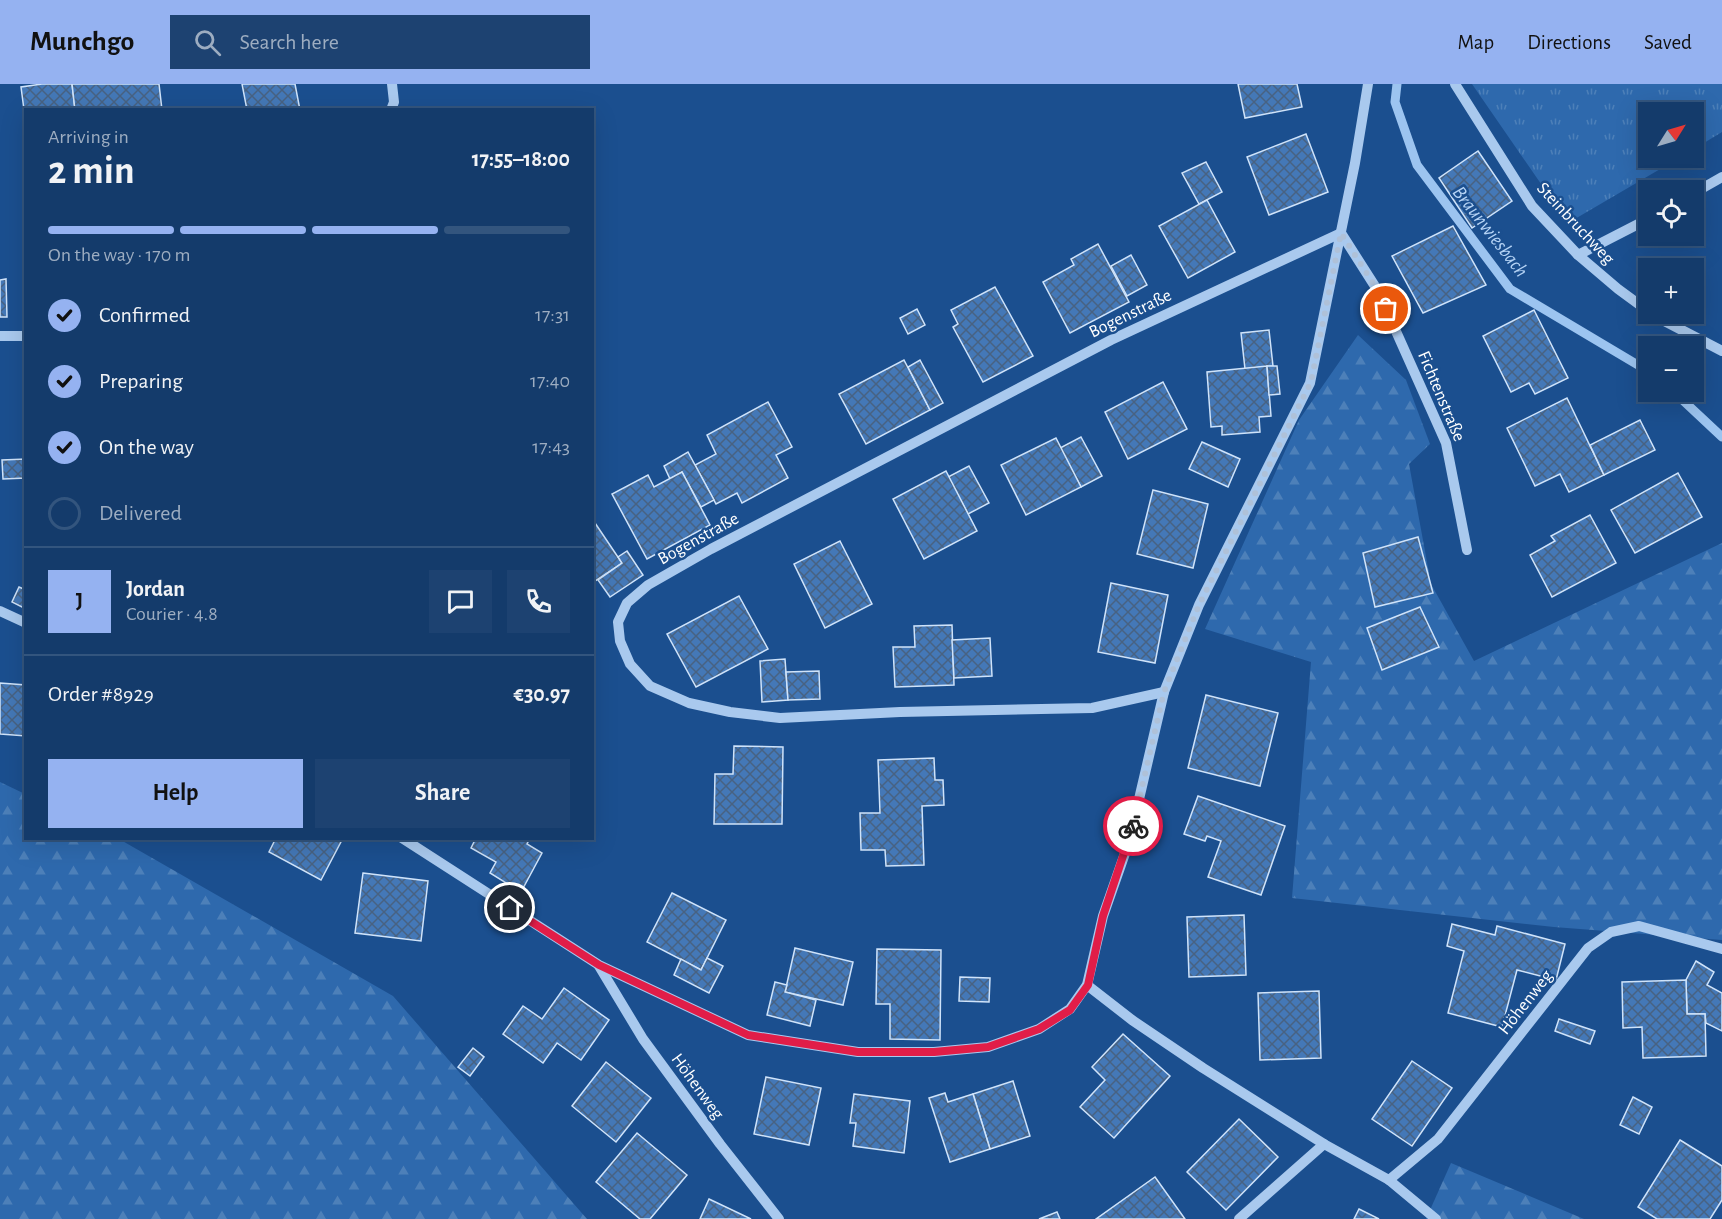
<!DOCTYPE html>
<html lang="en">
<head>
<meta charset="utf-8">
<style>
  body { margin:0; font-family:"Alegreya Sans",sans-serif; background:#1d4271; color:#f1f3f6; height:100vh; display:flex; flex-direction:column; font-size:22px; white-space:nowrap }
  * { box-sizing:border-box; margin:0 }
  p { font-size:20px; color:#9dadc1 }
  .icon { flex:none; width:33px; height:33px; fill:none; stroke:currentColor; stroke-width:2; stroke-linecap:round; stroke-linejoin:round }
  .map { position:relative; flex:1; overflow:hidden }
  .details { position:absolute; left:24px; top:24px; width:570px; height:732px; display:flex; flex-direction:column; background:#143b6b; border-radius:0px; box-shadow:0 6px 24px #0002,0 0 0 2px #33557e }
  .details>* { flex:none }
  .needle { width:39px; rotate:53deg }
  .controls { position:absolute; left:1638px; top:18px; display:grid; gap:12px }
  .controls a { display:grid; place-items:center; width:66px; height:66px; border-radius:0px; background:#143b6b; box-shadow:0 6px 24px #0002,0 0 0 2px #33557e; font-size:30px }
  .pin { position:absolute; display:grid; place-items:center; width:51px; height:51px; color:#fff; margin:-26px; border:3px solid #fff; border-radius:50%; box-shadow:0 2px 6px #0007 }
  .courier { position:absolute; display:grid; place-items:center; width:60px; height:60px; margin:-30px; border:4px solid #e11d48; border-radius:50%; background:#fff; color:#222; box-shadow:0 2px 8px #0007 }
  .overview em { font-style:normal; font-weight:700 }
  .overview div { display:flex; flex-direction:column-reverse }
  .overview { display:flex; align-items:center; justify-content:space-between; height:102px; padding:0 24px }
  h1 { font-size:39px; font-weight:700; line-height:45px }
  .bar { display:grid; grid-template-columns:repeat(4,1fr); gap:9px 6px; align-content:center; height:72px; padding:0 24px }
  .bar i { height:8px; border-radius:4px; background:#33557e }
  .bar .active { background:#95b2f1 }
  .bar p { grid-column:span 4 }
  .line { display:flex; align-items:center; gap:15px; padding:0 24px; border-top:2px solid #33557e }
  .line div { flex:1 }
  .round { display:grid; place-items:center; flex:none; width:63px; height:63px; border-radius:0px; background:#1d4271 }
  ol { padding:0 24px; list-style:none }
  li { display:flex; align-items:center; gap:18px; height:66px }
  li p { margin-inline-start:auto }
  li .icon { padding:6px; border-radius:50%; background:#95b2f1; color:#111; stroke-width:4 }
  li:last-child { color:#9dadc1 }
  li i { width:33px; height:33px; border:3px solid #33557e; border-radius:50% }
  .action { display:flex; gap:12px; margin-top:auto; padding:12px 24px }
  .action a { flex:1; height:69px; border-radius:0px; background:#95b2f1; color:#111; font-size:24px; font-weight:700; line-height:69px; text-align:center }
  .action a+a { background:#1d4271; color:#f1f3f6 }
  header { display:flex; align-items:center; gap:36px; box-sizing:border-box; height:84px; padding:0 30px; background:#95b2f1; color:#111 }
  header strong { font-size:28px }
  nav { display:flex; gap:33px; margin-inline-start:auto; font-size:21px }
  .search { width:420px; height:54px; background:#1d4271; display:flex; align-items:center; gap:15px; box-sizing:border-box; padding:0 21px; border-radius:0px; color:#9dadc1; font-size:22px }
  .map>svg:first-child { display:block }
</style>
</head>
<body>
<header>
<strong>Munchgo</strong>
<div class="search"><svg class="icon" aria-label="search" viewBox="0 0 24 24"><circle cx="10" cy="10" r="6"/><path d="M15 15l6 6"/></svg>Search here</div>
<nav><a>Map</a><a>Directions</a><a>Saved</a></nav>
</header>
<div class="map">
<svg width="1722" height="1135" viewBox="0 0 1722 1135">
  <defs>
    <pattern id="grass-tufts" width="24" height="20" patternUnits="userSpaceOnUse" patternTransform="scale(1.5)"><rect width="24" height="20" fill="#2e69ad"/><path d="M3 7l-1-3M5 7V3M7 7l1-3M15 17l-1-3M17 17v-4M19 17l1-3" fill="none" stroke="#4d80b9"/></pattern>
    <pattern id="forest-firs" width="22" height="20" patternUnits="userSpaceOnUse" patternTransform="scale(1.5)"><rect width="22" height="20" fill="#2e69ad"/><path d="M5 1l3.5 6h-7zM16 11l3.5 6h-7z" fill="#4d80b9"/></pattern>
    <pattern id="building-cross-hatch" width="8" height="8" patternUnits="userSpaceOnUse" patternTransform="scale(1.5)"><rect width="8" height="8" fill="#4478b7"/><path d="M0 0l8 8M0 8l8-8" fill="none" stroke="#486282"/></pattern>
  </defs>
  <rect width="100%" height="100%" fill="#1b4f8f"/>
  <!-- grass -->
  <polygon fill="url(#grass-tufts)" points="1472,0 1722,0 1722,48 1694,65 1694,28 1648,28 1648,74 1679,74 1568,139"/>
  <!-- forest -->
  <g fill="url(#forest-firs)">
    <polygon points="1358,251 1406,296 1430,360 1409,380 1431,500 1474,577 1722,459 1722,856 1554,843 1292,814 1311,578 1205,545 1299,336"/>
    <polygon points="0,698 25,710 26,754 119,755 393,912 587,1135 0,1135"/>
    <polygon points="1451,1079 1584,1135 1426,1135"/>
  </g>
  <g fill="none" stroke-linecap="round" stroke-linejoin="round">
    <!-- stream -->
    <g stroke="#9cc4f0" stroke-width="9">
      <polyline points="1397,0 1395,18 1417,81 1510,205 1648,287"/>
      <polyline points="1674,308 1722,353"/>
    </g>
  </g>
  <!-- building -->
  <g fill="url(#building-cross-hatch)" stroke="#cfe3fa" stroke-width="1.5">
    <polygon points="42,0 72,0 75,26 26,26 26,41 21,3"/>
    <polygon points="72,0 159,0 162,26 75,26"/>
    <polygon points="242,0 295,0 300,26 247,26"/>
    <polygon points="1238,0 1297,0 1302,23 1245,34"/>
    <polygon points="1306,50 1328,108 1269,131 1247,73"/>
    <polygon points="1478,67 1512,117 1472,144 1439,94"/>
    <polygon points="1206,78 1222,108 1199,120 1182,89"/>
    <polygon points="1207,116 1235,168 1188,194 1159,142"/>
    <polygon points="1453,142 1486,201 1423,229 1392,172"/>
    <polygon points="1098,160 1129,218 1070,249 1043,198 1074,181 1071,175"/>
    <polygon points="1131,171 1147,201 1127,212 1111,182"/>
    <polygon points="6,195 7,233 0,233 0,196"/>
    <polygon points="995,203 1033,272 983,298 953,243 958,240 951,226"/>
    <polygon points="917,225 925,241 908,250 900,234"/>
    <polygon points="1534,226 1568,294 1535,310 1529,299 1511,308 1483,252"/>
    <polygon points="1269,246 1273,282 1245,285 1241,249"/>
    <polygon points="904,276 930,326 866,360 839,310"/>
    <polygon points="920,276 943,319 930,326 908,283"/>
    <polygon points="1267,282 1271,332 1259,333 1260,348 1222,351 1222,342 1211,343 1207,288"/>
    <polygon points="1267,282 1277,282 1280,310 1269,311"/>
    <polygon points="1163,298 1187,345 1128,375 1105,328"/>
    <polygon points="1567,314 1604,391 1569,408 1560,390 1535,402 1507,344"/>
    <polygon points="768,318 792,363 776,371 788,394 742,419 737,409 716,420 695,381 716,370 707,351"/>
    <polygon points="1640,336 1655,366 1604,391 1590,361"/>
    <polygon points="1081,353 1102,392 1081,403 1060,364"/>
    <polygon points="1056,354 1081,403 1026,431 1001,381"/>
    <polygon points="1202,358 1240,375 1228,403 1189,385"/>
    <polygon points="688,368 714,416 701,423 682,388 670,395 664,382"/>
    <polygon points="26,375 26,394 3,395 2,376"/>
    <polygon points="969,382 989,419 968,430 948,393"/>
    <polygon points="946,387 977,447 924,475 893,415"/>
    <polygon points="682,388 710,441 647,475 612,410 648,391 654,403"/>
    <polygon points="1678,389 1702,433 1635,469 1611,426"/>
    <polygon points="1153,406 1208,420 1193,484 1137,470"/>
    <polygon points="1590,431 1616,479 1552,513 1530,471 1555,457 1551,452"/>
    <polygon points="593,436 622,479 592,499 592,436"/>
    <polygon points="1418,453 1433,509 1375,523 1363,469"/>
    <polygon points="840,457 872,520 825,544 794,480"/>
    <polygon points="627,467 643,491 610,513 598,496 622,479 618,473"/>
    <polygon points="1111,499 1168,511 1155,579 1098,568"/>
    <polygon points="19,503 26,506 26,525 12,518"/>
    <polygon points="739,512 768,565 696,603 667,550"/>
    <polygon points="1420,523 1439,563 1382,586 1367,544"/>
    <polygon points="952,541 954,601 895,603 893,563 915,563 914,542"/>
    <polygon points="990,554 992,592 954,594 952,556"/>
    <polygon points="785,575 788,616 762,618 760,577"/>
    <polygon points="819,587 820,615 788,616 786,588"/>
    <polygon points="0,599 26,601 26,652 0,650"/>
    <polygon points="1206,611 1278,629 1260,702 1188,684"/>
    <polygon points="734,662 783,663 782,740 714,740 715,690 733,690"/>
    <polygon points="934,674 935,696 943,696 944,721 922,722 924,781 886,782 885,766 861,766 860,729 880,729 878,676"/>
    <polygon points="1198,712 1285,742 1261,811 1208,793 1221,757 1207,752 1205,757 1184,750"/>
    <polygon points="276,754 343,754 321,796 269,768"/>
    <polygon points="476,754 530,754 527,760 542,769 521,808 490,789 496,778 471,764"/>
    <polygon points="363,789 428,797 421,857 355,849"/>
    <polygon points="672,809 726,836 701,886 647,858"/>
    <polygon points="1244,831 1246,891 1189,893 1187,833"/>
    <polygon points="1452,840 1495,851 1497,842 1565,860 1556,896 1517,886 1502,943 1448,929 1464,867 1447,862"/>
    <polygon points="795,864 853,878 843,921 785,908"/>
    <polygon points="877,865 941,866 940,956 890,955 890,920 876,920"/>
    <polygon points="707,874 723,882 709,909 674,891 681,875 701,886"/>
    <polygon points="1696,877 1714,888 1707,901 1722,909 1722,947 1706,939 1705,930 1687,930 1686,896"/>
    <polygon points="960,893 990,894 989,918 959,917"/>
    <polygon points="1686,896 1687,930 1705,930 1706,972 1643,974 1642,943 1623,944 1622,898"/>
    <polygon points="775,898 787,901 785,908 816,916 810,942 767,931"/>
    <polygon points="564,904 609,936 581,976 557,959 543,979 503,950 523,922 542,935"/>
    <polygon points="1319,907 1321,974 1260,976 1258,909"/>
    <polygon points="1559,935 1595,947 1590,960 1555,947"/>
    <polygon points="1123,950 1170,992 1114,1054 1080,1023 1105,996 1092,983"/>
    <polygon points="473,964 484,973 470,992 458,983"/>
    <polygon points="1412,977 1452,1004 1412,1062 1372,1035"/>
    <polygon points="606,978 651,1014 616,1058 572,1022"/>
    <polygon points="766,993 821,1004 809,1061 754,1050"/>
    <polygon points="1013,997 1030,1052 990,1065 973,1010"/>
    <polygon points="945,1009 948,1018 973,1010 990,1065 950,1078 929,1014"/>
    <polygon points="854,1010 910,1017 904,1069 853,1062 856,1039 850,1039"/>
    <polygon points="1633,1013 1652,1023 1639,1050 1620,1041"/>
    <polygon points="1239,1035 1278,1073 1226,1126 1187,1088"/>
    <polygon points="637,1049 687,1091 650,1135 640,1135 596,1098"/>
    <polygon points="1680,1056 1722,1082 1722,1116 1710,1135 1657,1135 1638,1123"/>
    <polygon points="1155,1093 1185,1135 1096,1135"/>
    <polygon points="709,1115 751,1135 700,1135"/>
    <polygon points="1359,1125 1379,1135 1354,1135"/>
    <polygon points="1057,1128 1060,1135 1039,1135"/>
  </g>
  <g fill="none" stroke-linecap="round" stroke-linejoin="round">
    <!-- minor -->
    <g stroke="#a9c9ee" stroke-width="10">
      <polyline points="1455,0 1532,122 1578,171 1618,205 1648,227"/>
      <polyline points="391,26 394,18 392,0"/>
      <polyline points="1694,109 1722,93"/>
      <polyline points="1578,171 1648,135"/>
      <polyline points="1651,230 1722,267"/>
      <polyline points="0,252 26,252"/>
      <polyline points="0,527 26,539"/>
      <polyline points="1164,608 1092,624 900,628 780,634 730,628 689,619 650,602 630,580 620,557 618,538 627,519 648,501 711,465 1111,256 1341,149 1378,207 1446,359 1467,466"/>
      <polyline points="402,754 599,881 748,951 858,968 934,968 988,963 1039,945 1070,925 1087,901 1103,832 1129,758 1164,608 1199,521 1310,299 1355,79 1368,0"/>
      <polyline points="599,882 643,955 720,1060 779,1135"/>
      <polyline points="1087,901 1132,936 1203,984 1324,1060 1389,1096 1436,1135"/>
      <polyline points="1389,1096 1438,1055 1588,864 1611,848 1639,842 1722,865"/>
      <polyline points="1239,1135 1324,1060"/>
    </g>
  </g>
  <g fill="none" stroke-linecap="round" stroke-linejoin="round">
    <!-- done -->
    <polyline stroke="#afc1d8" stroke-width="6" stroke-dasharray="0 10.8" points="1133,742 1164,608 1199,521 1311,298 1341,149 1378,207 1386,225"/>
    <!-- route -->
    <polyline stroke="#e11d48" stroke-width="8" points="510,824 599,881 748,951 858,968 934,968 988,963 1039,945 1070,926 1088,901 1103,832 1133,742"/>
  </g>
  <g text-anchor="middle" stroke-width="5" stroke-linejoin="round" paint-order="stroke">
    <!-- street labels -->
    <g font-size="18" fill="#fff" stroke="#1b4f8f">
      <text transform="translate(1576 139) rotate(47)" y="6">Steinbruchweg</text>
      <text transform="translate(1130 229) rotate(-26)" y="6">Bogenstraße</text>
      <text transform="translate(1442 312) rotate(67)" y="6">Fichtenstraße</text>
      <text transform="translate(698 454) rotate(-29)" y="6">Bogenstraße</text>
      <text transform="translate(1525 918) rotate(-52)" y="6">Höhenweg</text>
      <text transform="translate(698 1002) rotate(54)" y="6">Höhenweg</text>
    </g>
    <!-- water labels -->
    <g font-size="20" font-style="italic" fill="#b5d3f5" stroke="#1b4f8f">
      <text transform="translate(1491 147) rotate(52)" y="7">Braunwiesbach</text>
    </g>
  </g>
</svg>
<div class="controls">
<a><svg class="needle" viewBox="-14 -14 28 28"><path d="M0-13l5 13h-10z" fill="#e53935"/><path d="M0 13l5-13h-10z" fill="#9dadc1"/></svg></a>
<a><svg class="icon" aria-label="locate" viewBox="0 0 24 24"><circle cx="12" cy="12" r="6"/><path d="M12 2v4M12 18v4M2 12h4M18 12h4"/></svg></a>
<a>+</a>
<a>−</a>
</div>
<div class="pin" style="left:1386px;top:225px;background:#ea580c"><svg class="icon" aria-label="bag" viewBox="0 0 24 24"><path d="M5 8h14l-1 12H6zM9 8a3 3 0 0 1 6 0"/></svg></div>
<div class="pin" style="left:510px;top:824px;background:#1f2937"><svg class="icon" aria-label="home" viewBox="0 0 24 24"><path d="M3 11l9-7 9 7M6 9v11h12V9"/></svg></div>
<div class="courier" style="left:1133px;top:742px"><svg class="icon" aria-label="bike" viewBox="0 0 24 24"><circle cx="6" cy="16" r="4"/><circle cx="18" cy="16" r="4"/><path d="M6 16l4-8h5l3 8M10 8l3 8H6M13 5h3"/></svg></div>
<section class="details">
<div class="overview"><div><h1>2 min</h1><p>Arriving in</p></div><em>17:55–18:00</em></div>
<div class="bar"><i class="active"></i><i class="active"></i><i class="active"></i><i></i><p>On the way · 170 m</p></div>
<ol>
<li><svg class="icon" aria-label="check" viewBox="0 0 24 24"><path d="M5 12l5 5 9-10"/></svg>Confirmed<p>17:31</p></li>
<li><svg class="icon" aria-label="check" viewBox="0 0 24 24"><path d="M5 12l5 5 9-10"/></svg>Preparing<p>17:40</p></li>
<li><svg class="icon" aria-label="check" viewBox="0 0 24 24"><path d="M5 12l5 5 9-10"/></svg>On the way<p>17:43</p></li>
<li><i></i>Delivered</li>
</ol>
<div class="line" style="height:108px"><b class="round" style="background:#95b2f1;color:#111">J</b><div><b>Jordan</b><p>Courier · 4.8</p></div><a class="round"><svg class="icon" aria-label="chat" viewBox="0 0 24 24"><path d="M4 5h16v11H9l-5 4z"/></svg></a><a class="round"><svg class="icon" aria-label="phone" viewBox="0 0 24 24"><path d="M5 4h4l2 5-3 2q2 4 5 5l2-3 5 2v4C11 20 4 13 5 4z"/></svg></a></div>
<div class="line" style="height:78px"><div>Order #8929</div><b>€30.97</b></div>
<div class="action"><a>Help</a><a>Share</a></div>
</section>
</div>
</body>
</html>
